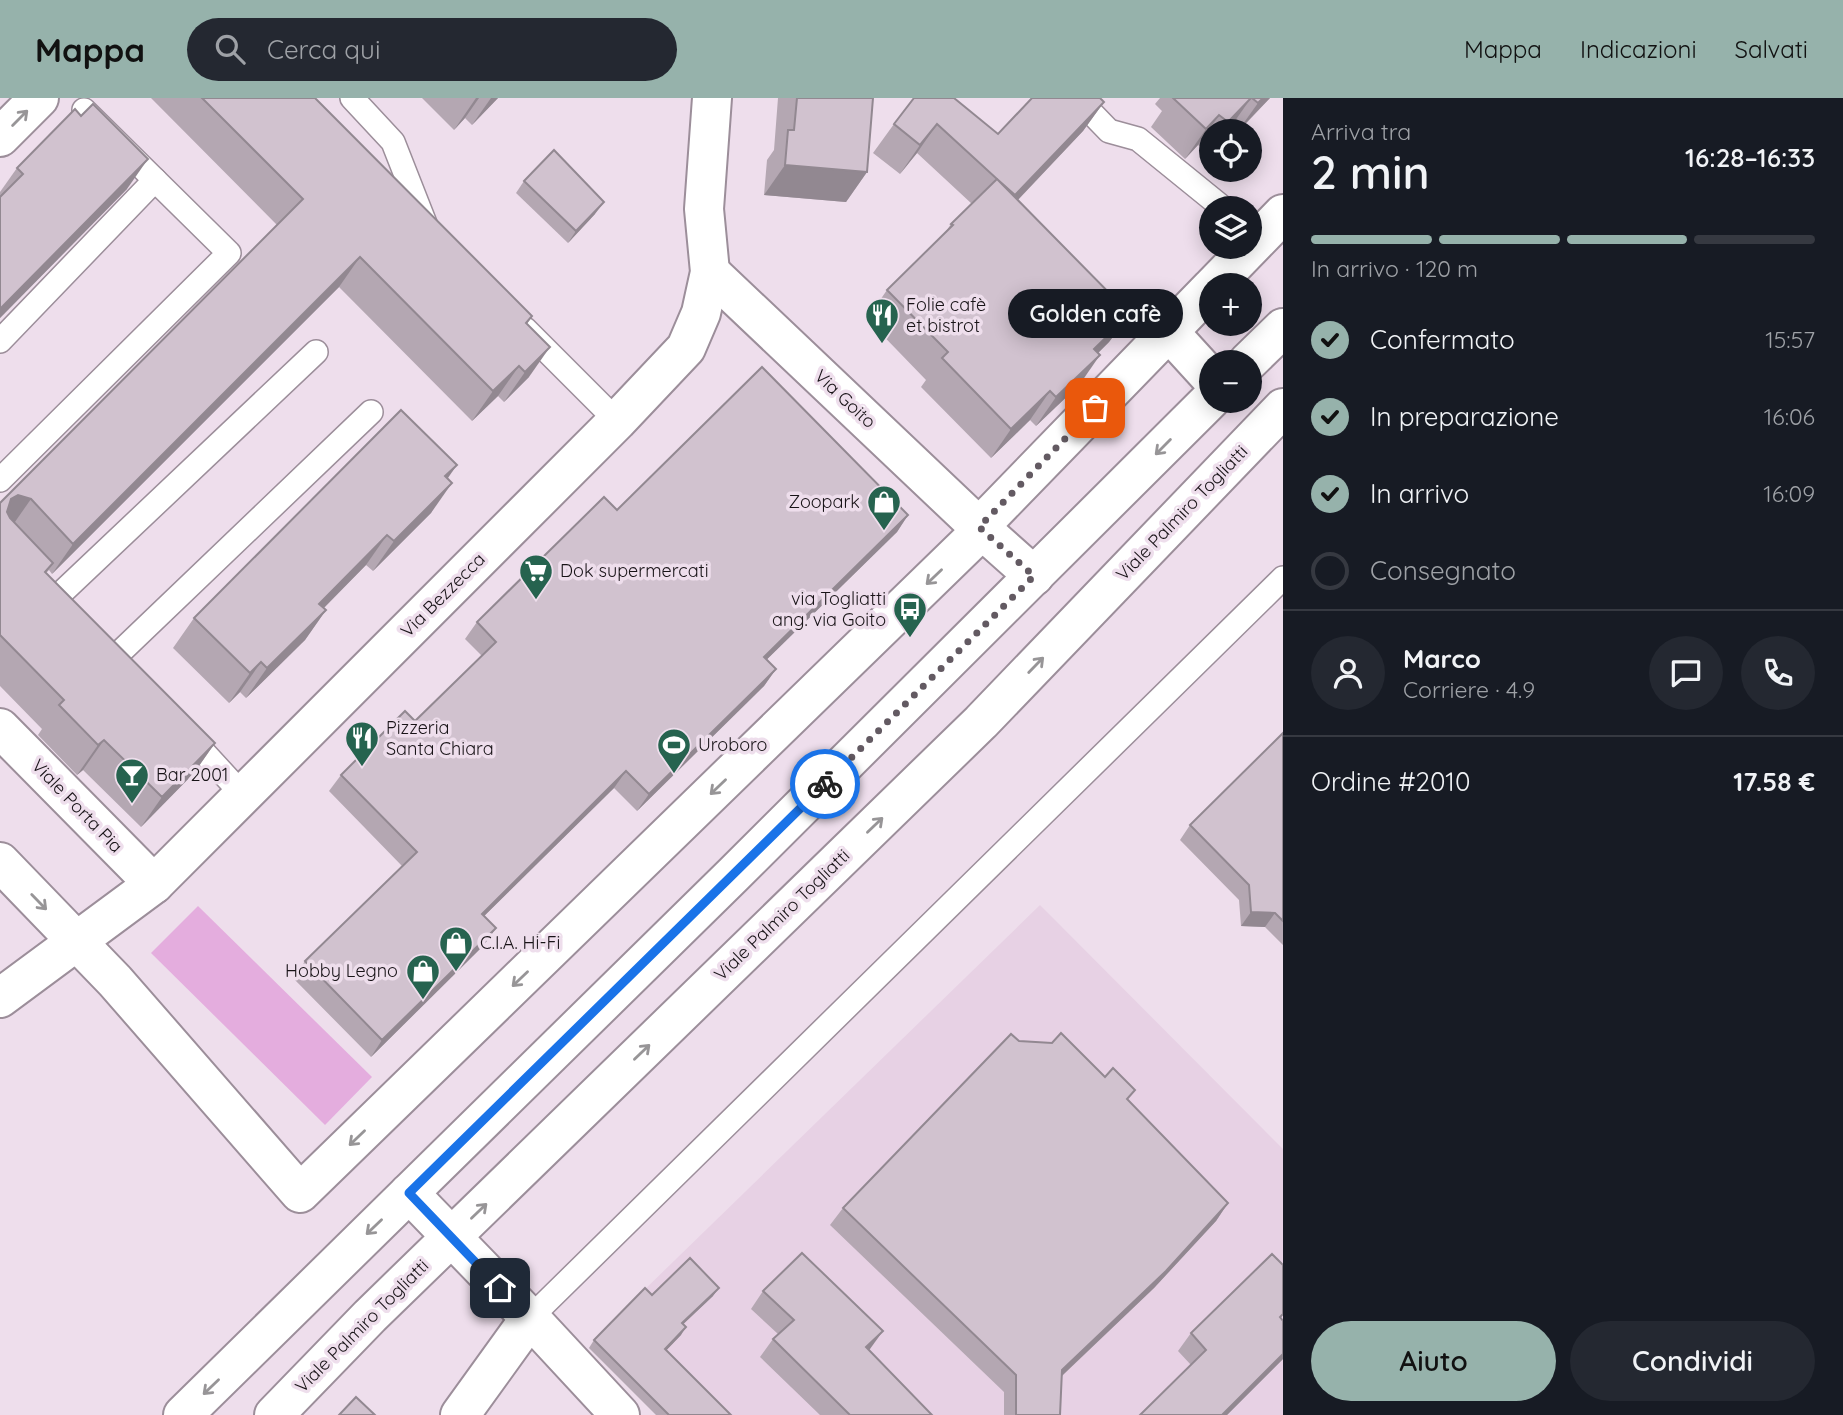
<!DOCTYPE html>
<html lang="it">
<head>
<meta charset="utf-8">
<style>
  body { margin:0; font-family:Quicksand,sans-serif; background:#242831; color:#f1f3f6; height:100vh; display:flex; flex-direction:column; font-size:26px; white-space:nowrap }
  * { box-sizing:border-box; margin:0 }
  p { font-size:23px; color:#9ea1a6 }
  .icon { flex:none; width:38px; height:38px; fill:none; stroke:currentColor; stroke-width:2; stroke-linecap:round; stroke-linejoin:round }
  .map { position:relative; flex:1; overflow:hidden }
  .side { display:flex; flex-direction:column; background:#171b24; width:560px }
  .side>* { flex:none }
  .fabs { position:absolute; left:1199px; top:21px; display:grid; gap:14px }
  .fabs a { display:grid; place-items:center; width:63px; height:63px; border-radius:50%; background:#171b24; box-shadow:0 4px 18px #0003; font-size:35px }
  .pin { position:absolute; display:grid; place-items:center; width:60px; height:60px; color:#fff; margin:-30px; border-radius:14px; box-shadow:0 4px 10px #0006 }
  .courier { position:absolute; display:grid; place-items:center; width:70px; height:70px; margin:-35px; border:5px solid #1a73e8; border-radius:50%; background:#fff; color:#222; box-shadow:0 2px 9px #0007 }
  .bubble { position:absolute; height:49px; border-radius:24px; background:#171b24; box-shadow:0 4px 18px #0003; font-size:23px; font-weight:600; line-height:49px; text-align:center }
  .headline em { font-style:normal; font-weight:600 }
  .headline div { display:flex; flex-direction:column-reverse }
  .headline { display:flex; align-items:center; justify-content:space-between; height:119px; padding:0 28px }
  h1 { font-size:46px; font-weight:600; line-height:52px }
  .bar { display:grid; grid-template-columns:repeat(4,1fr); gap:10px 7px; align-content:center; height:84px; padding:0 28px }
  .bar i { height:9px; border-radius:5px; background:#363941 }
  .bar .active { background:#96b2ab }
  .bar p { grid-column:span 4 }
  .line { display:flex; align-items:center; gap:18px; padding:0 28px; border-top:2px solid #363941 }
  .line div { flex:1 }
  .round { display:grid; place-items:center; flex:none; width:74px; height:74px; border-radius:37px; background:#242831 }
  ol { padding:0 28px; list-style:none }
  li { display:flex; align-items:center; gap:21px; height:77px }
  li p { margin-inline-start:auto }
  li .icon { padding:7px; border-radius:50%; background:#96b2ab; color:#111; stroke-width:4 }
  li:last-child { color:#9ea1a6 }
  li i { width:38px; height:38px; border:4px solid #363941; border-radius:50% }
  .action { display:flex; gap:14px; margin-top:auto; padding:14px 28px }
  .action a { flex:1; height:80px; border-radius:42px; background:#96b2ab; color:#111; font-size:28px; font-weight:600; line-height:80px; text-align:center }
  .action a+a { background:#242831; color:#f1f3f6 }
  header { display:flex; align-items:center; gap:42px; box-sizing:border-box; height:98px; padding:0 35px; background:#96b2ab; color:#111 }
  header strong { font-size:33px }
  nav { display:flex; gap:38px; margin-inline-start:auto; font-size:24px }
  .search { width:490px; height:63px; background:#242831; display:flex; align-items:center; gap:18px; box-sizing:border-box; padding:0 24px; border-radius:38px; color:#9ea1a6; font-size:26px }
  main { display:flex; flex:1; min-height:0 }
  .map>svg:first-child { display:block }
</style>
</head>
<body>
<header>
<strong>Mappa</strong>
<div class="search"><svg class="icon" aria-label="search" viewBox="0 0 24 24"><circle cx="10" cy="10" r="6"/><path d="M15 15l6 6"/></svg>Cerca qui</div>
<nav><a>Mappa</a><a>Indicazioni</a><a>Salvati</a></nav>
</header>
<main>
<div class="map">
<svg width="1283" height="1317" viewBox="0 0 1283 1317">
  <rect width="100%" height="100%" fill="#eedeec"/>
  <!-- built -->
  <polygon fill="#e7d1e4" points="1040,807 1283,1051 1283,1317 658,1317 589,1250 639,1197"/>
  <!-- green -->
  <polygon fill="#e4adde" points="198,808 372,979 325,1027 151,855"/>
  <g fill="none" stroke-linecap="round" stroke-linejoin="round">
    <!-- lane casing -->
    <g stroke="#9c8e9a" stroke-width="26">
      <g id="lane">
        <polyline points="352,0 393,44 426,128"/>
        <polyline points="1077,0 1109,33 1138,41 1223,110"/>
        <polyline points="525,231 617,323"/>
        <polyline points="0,243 155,82"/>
        <polyline points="0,382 229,155 84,12"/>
        <polyline points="56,500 316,254"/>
        <polyline points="114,560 371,314"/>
        <polyline points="186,635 243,697"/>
        <polyline points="530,1220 1283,480"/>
      </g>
    </g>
    <!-- street casing -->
    <g stroke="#9c8e9a" stroke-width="42">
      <g id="street">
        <polyline points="0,39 39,0"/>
        <polyline points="710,174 979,429 1034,478"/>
        <polyline points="1214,187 1283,116"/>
        <polyline points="1169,234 1211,280"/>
        <polyline points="979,429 1211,190"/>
        <polyline points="0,630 154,786"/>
        <polyline points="0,764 115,883 300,1095 983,431"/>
        <polyline points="0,900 154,786 617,323 686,250 701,215 710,174 704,111 712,0"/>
        <polyline points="409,1095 530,1220 620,1317"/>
        <polyline points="460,1317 530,1220"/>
      </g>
    </g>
    <!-- secondary casing -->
    <g stroke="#9c8e9a" stroke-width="42">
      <g id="secondary">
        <polyline points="1248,264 1283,230"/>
        <polyline points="183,1317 733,777 1211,301"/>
        <polyline points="274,1317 370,1218 981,624 1283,310"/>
      </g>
    </g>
    <!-- lane -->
    <use href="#lane" stroke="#fff" stroke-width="23"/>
    <!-- street -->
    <use href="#street" stroke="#fff" stroke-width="38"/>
    <!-- secondary -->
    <use href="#secondary" stroke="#fff" stroke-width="38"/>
  </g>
  <!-- wall -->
  <g fill="#b4a7b2">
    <polygon points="151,0 315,0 532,218 527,226 529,279 504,304 498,298 472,323 339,189 52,476 49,472 46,475 215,645 194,675 141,729 83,672 77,677 38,637 42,631 0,588 0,405 277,127"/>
    <polygon points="422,0 498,0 472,27 465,20 454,32"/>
    <polygon points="778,0 873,0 867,74 846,104 764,97 767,62 774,52"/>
    <polygon points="914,0 998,36 1104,4 1083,33 1018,102 1130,216 1109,244 1098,255 1080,286 1036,328 1030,322 991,360 921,289 926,282 867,221 887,192 945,135 951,126 972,106 917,55 900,76 873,55 894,26"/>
    <polygon points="1160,0 1270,0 1239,33 1235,33 1230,30 1227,33 1211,33 1211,50 1207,54 1198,47 1185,61 1151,29 1162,13 1155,6"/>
    <polygon points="17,70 127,91 0,220 0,94"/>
    <polygon points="524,83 595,116 568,145 516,95"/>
    <polygon points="448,381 431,415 373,473 366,467 324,510 326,512 305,542 246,600 240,594 229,605 173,550 194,520"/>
    <polygon points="617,412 908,417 897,434 766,562 776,571 764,588 637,713 614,690 484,818 484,847 371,959 293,880 305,863 402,768 329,693 341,677 415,623 482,558 465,541 477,524"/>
    <polygon points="1283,635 1283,847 1265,829 1241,828 1239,802 1180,742 1190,727"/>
    <polygon points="1019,943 1128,1002 1228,1105 1216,1123 1154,1190 1062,1278 1060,1317 1004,1317 1004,1294 830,1127 843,1110"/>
    <polygon points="763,1193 870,1251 869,1252 932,1317 820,1317 760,1259 773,1241 778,1236 751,1211"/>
    <polygon points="652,1197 713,1198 683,1226 681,1237 666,1252 731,1317 656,1317 589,1250 594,1242"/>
    <polygon points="1191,1235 1283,1261 1227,1317 1140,1317 1191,1267 1178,1253"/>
  </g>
  <!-- shaded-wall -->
  <g fill="#928891">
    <polygon points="476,0 479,0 465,20 454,32"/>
    <polygon points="491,0 498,0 472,27"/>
    <polygon points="1251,0 1230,30 1227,33 1222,33 1228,24"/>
    <polygon points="1263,0 1270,0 1238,33 1258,5"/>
    <polygon points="1104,4 1083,33 995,126 1015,97"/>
    <polygon points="1219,17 1198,47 1185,61 1206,31"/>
    <polygon points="937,26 917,55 900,76 920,47"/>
    <polygon points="148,61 127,91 0,220 0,211"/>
    <polygon points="785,67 867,74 846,104 764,97"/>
    <polygon points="604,104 595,116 568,145 576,133"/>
    <polygon points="360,159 339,189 52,476 73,446"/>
    <polygon points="1130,216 1109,244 1073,280 1094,251"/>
    <polygon points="550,249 529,279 504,304 525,274"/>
    <polygon points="1100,257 1080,286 1036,328 1056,299"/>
    <polygon points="519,268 498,298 472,323 493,293"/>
    <polygon points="1050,293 1030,322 991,360 1011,331"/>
    <polygon points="457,367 436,397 445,378"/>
    <polygon points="452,385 431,415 373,473 394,443"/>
    <polygon points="18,397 31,401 10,431 0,428 11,401"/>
    <polygon points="908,417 897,434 752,576 764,559"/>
    <polygon points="387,437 366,467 298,536 319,506"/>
    <polygon points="326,512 305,542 246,600 267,570"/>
    <polygon points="261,564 240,594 229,605 250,575"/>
    <polygon points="776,571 764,588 637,713 649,696"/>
    <polygon points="104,642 83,672 77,677 98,647"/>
    <polygon points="215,645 194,675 141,729 162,699"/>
    <polygon points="626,673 614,690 470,832 482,816"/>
    <polygon points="1251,814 1275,815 1265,829 1241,828"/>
    <polygon points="496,830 484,847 371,959 382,942"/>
    <polygon points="1228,1105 1216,1123 1154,1190 1050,1289 1062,1272"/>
    <polygon points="719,1190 713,1198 676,1233 682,1225"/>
    <polygon points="686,1229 681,1237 660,1259 665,1251"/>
    <polygon points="883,1233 870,1251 854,1267 866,1249"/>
    <polygon points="1283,1256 1283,1261 1227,1317 1222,1317"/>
  </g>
  <!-- building -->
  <g fill="#d1c2cf" stroke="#928891" stroke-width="2">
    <polygon points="202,0 315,0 532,218 526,225 550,249 525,274 519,268 493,293 360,159 73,446 31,401 18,397 11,401 7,414 10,420 53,465 45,474 215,645 162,699 104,642 98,647 59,607 64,602 0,537 0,405 303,101"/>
    <polygon points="797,0 873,0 867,74 785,67 788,32 794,32"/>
    <polygon points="914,0 954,0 998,36 1032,0 1100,0 1104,4 1015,97 997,81 1130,216 1094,251 1100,257 1056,299 1050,293 1011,331 942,260 948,254 887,192 953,127 951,126 997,81 937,26 920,47 894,26"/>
    <polygon points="1173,0 1251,0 1228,24 1219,17 1206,31"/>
    <polygon points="1252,0 1263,0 1258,5"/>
    <polygon points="93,6 148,61 0,211 0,99 23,76 17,70 75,11 81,18"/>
    <polygon points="554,52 604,104 576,133 524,83"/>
    <polygon points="762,269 908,417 764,559 776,571 649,696 626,673 482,816 496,830 382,942 305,863 417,754 341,677 405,613 415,623 496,544 477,524 604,399 617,412"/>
    <polygon points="401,312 457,367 445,378 452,385 394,443 387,437 319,506 326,512 267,570 261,564 250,575 194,520"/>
    <polygon points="1283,635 1283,823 1275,815 1251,814 1249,787 1190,727"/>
    <polygon points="1061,935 1105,979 1113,970 1135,992 1127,1001 1228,1105 1166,1173 1062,1272 1060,1317 1016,1317 1016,1277 843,1110 1011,936 1019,943 1052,945"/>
    <polygon points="802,1155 883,1233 866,1249 932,1317 850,1317 773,1241 794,1222 763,1193"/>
    <polygon points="1272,1156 1283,1167 1283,1216 1280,1219 1283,1223 1283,1256 1222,1317 1140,1317 1206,1252 1191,1235"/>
    <polygon points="690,1160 719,1190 682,1225 686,1229 665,1251 731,1317 669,1317 594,1242 645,1190 652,1197"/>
    <polygon points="356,1299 375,1317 339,1317"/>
  </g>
  <!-- one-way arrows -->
  <defs><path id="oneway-shaft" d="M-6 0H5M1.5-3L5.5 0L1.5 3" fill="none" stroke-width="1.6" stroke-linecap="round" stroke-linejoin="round" transform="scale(1.75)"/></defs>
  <g stroke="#979597">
    <use href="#oneway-shaft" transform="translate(20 20) rotate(-45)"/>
    <use href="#oneway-shaft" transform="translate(1163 349) rotate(135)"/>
    <use href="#oneway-shaft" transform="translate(934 479) rotate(136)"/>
    <use href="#oneway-shaft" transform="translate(1036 567) rotate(-46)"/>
    <use href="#oneway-shaft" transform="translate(718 689) rotate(136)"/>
    <use href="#oneway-shaft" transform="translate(875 727) rotate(-44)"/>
    <use href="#oneway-shaft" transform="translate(39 804) rotate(46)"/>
    <use href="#oneway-shaft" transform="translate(520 881) rotate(136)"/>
    <use href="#oneway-shaft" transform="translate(642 954) rotate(-44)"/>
    <use href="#oneway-shaft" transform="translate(357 1040) rotate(136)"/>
    <use href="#oneway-shaft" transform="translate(479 1113) rotate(-44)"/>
    <use href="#oneway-shaft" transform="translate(374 1129) rotate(136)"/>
    <use href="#oneway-shaft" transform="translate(211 1289) rotate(136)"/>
  </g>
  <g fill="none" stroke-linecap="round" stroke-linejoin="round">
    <!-- done -->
    <polyline stroke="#635a62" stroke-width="7" stroke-dasharray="0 12.6" points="825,686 1034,478 979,429 1095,310"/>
    <!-- route -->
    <polyline stroke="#1a73e8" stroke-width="9" points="500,1190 409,1095 825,686"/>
  </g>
  <!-- icons -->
  <defs>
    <g id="restaurant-pin" transform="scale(1.75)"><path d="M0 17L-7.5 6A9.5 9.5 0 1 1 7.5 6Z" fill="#26634f" stroke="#eedeec"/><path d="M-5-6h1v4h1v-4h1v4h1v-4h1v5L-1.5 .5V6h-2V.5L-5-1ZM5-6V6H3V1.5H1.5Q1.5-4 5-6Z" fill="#fff"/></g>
    <g id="shop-pin" transform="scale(1.75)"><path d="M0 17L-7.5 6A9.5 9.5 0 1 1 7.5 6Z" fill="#26634f" stroke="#eedeec"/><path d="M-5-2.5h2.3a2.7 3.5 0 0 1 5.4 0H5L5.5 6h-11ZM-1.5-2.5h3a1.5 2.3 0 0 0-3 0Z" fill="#fff"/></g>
    <g id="supermarket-pin" transform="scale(1.75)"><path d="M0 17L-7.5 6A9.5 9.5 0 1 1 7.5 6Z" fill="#26634f" stroke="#eedeec"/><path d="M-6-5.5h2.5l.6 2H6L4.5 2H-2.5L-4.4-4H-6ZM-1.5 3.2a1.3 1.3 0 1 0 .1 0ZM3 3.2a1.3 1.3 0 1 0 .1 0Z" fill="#fff"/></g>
    <g id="bus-pin" transform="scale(1.75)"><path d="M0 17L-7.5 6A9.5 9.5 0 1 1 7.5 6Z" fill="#26634f" stroke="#eedeec"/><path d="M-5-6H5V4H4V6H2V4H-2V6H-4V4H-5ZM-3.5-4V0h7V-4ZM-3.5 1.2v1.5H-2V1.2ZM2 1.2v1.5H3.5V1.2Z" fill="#fff"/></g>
    <g id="stadium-pin" transform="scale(1.75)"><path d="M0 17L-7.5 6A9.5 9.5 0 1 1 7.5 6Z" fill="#26634f" stroke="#eedeec"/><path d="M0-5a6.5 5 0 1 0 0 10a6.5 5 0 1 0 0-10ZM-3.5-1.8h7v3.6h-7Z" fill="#fff"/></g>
    <g id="bar-pin" transform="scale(1.75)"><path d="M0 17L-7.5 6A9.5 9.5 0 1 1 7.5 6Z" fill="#26634f" stroke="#eedeec"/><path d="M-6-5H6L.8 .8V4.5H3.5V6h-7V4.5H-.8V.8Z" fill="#fff"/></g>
  </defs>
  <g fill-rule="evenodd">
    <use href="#restaurant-pin" x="882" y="217"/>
    <use href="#shop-pin" x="884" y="404"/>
    <use href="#supermarket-pin" x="536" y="473"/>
    <use href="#bus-pin" x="910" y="511"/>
    <use href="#restaurant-pin" x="362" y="640"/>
    <use href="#stadium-pin" x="674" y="647"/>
    <use href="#bar-pin" x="132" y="677"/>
    <use href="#shop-pin" x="456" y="845"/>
    <use href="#shop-pin" x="423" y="873"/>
  </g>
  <g text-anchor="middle" stroke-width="7" stroke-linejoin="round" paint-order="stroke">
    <!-- poi labels -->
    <g font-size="18" fill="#181317" stroke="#eedeec" text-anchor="start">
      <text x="906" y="213">Folie cafè<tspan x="906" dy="21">et bistrot</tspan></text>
      <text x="860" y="410" text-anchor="end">Zoopark</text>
      <text x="560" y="479">Dok supermercati</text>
      <text x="886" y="507" text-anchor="end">via Togliatti<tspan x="886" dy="21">ang. via Goito</tspan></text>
      <text x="386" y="636">Pizzeria<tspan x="386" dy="21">Santa Chiara</tspan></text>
      <text x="698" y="653">Uroboro</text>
      <text x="156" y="683">Bar 2001</text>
      <text x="480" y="851">C.I.A. Hi-Fi</text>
      <text x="398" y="879" text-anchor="end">Hobby Legno</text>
    </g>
    <!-- street labels -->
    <g font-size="18" fill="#181317" stroke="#eedeec">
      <text transform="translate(845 301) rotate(43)" y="6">Via Goito</text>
      <text transform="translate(1182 415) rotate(-46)" y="6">Viale Palmiro Togliatti</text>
      <text transform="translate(443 497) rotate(-45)" y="6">Via Bezzecca</text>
      <text transform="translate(77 708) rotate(46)" y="6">Viale Porta Pia</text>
      <text transform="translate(782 817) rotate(-44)" y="6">Viale Palmiro Togliatti</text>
      <text transform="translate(362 1228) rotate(-45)" y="6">Viale Palmiro Togliatti</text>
    </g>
  </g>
</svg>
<div class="fabs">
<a><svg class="icon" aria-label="locate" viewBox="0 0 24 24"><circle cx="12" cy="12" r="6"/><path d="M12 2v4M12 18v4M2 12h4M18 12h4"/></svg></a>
<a><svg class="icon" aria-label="layers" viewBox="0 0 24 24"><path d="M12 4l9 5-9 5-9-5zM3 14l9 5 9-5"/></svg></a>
<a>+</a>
<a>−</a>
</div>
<div class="pin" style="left:1095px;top:310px;background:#ea580c"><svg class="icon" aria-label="bag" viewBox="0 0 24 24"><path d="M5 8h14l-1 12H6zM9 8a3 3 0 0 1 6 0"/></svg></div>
<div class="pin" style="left:500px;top:1190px;background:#1f2937"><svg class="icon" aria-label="home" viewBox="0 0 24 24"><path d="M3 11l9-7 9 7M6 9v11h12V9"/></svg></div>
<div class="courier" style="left:825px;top:686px"><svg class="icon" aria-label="bike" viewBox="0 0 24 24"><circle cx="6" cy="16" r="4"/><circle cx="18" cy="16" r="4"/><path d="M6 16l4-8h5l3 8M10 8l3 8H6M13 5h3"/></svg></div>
<div class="bubble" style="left:1008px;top:191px;width:175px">Golden cafè</div>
</div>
<section class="side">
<div class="headline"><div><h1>2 min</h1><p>Arriva tra</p></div><em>16:28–16:33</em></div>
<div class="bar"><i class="active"></i><i class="active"></i><i class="active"></i><i></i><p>In arrivo · 120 m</p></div>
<ol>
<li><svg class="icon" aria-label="check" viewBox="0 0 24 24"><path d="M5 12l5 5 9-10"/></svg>Confermato<p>15:57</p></li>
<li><svg class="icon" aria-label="check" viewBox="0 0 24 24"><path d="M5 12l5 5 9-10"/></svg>In preparazione<p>16:06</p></li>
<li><svg class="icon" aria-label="check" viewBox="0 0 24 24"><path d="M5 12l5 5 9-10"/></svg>In arrivo<p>16:09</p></li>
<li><i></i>Consegnato</li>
</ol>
<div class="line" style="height:126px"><a class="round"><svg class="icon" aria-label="person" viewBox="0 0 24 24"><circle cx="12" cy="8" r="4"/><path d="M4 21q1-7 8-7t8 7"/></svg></a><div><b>Marco</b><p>Corriere · 4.9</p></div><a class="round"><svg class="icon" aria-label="chat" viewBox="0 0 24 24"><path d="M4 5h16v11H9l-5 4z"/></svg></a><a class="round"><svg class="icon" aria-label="phone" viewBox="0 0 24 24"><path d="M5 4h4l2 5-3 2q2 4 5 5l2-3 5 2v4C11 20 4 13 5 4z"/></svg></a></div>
<div class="line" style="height:91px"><div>Ordine #2010</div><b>17.58 €</b></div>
<div class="action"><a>Aiuto</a><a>Condividi</a></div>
</section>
</main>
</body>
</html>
